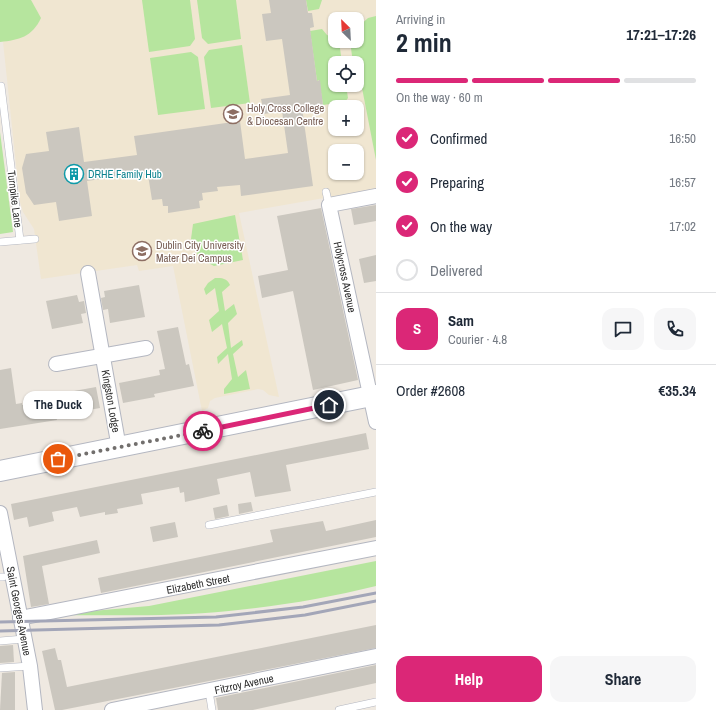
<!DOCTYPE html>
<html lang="en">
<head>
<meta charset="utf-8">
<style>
  body { margin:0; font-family:"Archivo Narrow",sans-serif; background:#f6f6f7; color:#1f2937; height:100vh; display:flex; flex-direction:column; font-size:15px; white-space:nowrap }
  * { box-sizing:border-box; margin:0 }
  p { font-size:13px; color:#747a83 }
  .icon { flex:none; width:22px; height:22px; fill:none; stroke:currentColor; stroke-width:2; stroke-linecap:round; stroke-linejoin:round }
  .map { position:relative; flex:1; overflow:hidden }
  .panel { display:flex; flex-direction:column; background:#fff; width:340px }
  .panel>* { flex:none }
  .needle { width:26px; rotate:336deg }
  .buttons { position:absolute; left:328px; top:12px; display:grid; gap:8px }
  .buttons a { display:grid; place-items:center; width:36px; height:36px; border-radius:8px; background:#fff; box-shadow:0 1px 3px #0004; font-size:20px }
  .pin { position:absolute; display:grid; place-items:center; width:34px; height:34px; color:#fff; margin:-17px; border:2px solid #fff; border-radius:50%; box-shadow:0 1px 4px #0007 }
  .courier { position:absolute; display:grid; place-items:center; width:40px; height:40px; margin:-20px; border:3px solid #db2777; border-radius:50%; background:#fff; color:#222; box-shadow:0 1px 5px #0007 }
  .bubble { position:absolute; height:28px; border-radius:12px; background:#fff; box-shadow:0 1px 3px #0004; font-size:13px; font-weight:700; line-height:28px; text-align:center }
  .overview em { font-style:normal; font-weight:700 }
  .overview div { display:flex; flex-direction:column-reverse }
  .overview { display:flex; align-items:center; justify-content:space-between; height:68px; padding:0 20px }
  h1 { font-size:26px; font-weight:700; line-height:30px }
  .bar { display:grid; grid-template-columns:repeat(4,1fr); gap:6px 4px; align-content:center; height:48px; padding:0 20px }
  .bar i { height:5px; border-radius:3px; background:#e0e1e3 }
  .bar .selected { background:#db2777 }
  .bar p { grid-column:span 4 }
  .line { display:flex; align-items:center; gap:10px; padding:0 20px; border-top:1px solid #e0e1e3 }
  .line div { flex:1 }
  .round { display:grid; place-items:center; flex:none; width:42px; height:42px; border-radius:12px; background:#f6f6f7 }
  ol { padding:0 20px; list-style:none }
  li { display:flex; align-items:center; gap:12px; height:44px }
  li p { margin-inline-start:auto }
  li .icon { padding:4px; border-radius:50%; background:#db2777; color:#fff; stroke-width:4 }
  li:last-child { color:#747a83 }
  li i { width:22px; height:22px; border:2px solid #e0e1e3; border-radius:50% }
  .action { display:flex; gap:8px; margin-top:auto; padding:8px 20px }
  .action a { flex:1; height:46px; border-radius:12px; background:#db2777; color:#fff; font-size:16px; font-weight:700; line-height:46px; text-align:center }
  .action a+a { background:#f6f6f7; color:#1f2937 }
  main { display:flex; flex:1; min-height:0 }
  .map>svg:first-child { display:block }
</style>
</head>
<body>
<main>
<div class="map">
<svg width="376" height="710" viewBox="0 0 376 710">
  <rect width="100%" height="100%" fill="#efe9e1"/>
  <!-- education -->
  <path fill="#f0e6d1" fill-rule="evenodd" d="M0,0H376V189L239,213L279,397L269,395L263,390L258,389L215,398L210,401L208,408L202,411L173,266L139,271L137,265L41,279L34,229L23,212L20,202L3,42H0ZM335,19H357V41H335ZM335,63H357V85H335ZM335,107H357V129H335ZM335,151H357V173H335Z"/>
  <!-- green -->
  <g fill="#b6e59e">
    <path d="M0,0H31L41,18C32,37 19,40 0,42Z"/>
    <polygon points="142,0 190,0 195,39 190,46 149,52"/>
    <polygon points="197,0 236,0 241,39 208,44 202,38"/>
    <polygon points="306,0 322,0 319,9 308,11"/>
    <polygon points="376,16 376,160 362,88 357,88 357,63 353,63 350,41 357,41 357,28 368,18"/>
    <polygon points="322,29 327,35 335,38 335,41 339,41 342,63 335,63 335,85 346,85 348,98 345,102 323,105 319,80 317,81 310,31"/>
    <polygon points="242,45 250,103 211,108 204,57 209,50"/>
    <polygon points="191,52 198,57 205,109 158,115 150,58"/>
    <polygon points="0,132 13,232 0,234"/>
    <polygon points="235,215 243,260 214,266 199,258 191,239 193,224"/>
    <path d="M215,278C222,278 227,278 230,285L222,292L225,311L234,304L237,314L228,323L231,348L242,340L243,345L233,354L238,377L246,370L250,389L224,394V389L232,379L228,354L218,364L217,357L227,348L222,324L212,332L209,320L219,311L215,288L206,295L204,289L208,283Z"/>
    <path d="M376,561V586C328,598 279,606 229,611C169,617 108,615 47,615L149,606Z"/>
  </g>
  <!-- building -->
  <g fill="#cbc7bf">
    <polygon points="269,0 306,0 308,13 312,13 314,27 310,28 317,81 320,80 323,105 302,108 313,186 241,196 240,185 217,187 218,191 202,193 203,200 199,201 200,208 168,213 168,206 163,206 162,199 152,200 148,175 144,175 143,173 87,181 92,216 59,221 56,202 34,205 26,193 22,168 26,154 49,151 46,132 79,127 84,162 137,155 134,136 240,121 245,159 288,153 282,111 264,114 261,99 290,95 282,39 266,41 262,14 271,13"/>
    <polygon points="376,205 376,221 354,225 351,209"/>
    <polygon points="321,208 358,380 313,390 293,291 262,298 258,276 288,270 277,216"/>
    <polygon points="376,255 376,281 364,283 359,259"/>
    <polygon points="139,285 145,317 110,323 108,309 103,310 101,298 105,297 104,291"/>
    <polygon points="77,295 79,302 84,301 86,313 81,314 83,323 52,329 46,301"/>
    <polygon points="178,327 186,365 189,364 194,386 154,394 155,397 123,403 119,383 160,375 159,370 165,369 157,331"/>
    <polygon points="11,368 16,404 22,403 22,405 64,397 63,393 96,387 100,408 56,416 57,420 0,429 0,370"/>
    <polygon points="366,433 369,449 286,465 291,491 255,497 250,472 217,479 220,494 185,502 184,492 180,493 179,487 141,494 143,504 117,509 118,513 105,515 105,512 80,517 77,507 52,512 54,521 29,527 27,517 14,520 11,504"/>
    <polygon points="251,502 253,511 239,514 238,504"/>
    <polygon points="227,505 229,516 215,519 213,508"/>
    <polygon points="376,520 376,537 101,593 98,578 273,542 270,530 323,521 326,531"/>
    <polygon points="175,522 178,537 153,542 150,527"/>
    <polygon points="97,540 100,553 42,566 49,604 31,607 23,556"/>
    <polygon points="376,625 376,648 62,710 55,710 42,651 55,648 58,660 61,660 67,687"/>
    <polygon points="13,645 14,662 0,663 0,646"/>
    <polygon points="376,665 376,683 253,710 218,710 216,698"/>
    <polygon points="15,672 15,710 0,710 2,673"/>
  </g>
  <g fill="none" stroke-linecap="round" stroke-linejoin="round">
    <!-- service casing -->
    <g stroke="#b4b7c1" stroke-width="8">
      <g id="service">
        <polyline points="1,86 20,240"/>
        <polyline points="326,192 329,205"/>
        <polyline points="0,242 35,239"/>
        <polyline points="209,525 376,492"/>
        <polyline points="0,577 3,577"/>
        <polyline points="0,641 24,639"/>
        <polyline points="0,668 30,666"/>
        <polyline points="209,691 212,710"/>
        <polyline points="339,710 376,702"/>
      </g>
    </g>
    <!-- minor casing -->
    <g stroke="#b4b7c1" stroke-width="16">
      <g id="minor">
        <polyline points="376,196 329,205 376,422"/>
        <polyline points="88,273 119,448"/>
        <polyline points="56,364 146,348"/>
        <polyline points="0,513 30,666 35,710"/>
        <polyline points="20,618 376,548"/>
        <polyline points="112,710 376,656"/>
      </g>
    </g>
    <!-- secondary casing -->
    <g stroke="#b4b7c1" stroke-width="22">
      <polyline id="secondary" points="0,471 376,395"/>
    </g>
    <!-- service -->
    <use href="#service" stroke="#fff" stroke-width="7"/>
    <!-- minor -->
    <use href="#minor" stroke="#fff" stroke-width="14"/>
    <!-- secondary -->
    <use href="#secondary" stroke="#fff" stroke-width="20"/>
    <!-- rail -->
    <g stroke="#a3a6b8" stroke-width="3">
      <polyline points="0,622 216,617 303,607 376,593"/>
      <polyline points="0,631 219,625 305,615 376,601"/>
    </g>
  </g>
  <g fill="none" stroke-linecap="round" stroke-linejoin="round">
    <!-- done -->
    <polyline stroke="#726f6d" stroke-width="4" stroke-dasharray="0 7.2" points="58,459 203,431"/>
    <!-- route -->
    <polyline stroke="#db2777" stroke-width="5" points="203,431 329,405"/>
  </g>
  <!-- icons -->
  <defs>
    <g id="university-ring" transform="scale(1)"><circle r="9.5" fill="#fff" stroke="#8d6e63" stroke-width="1.5"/><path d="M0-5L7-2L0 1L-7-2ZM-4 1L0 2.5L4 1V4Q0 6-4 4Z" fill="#8d6e63"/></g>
    <g id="building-ring" transform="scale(1)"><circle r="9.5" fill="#fff" stroke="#0f9aa8" stroke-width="1.5"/><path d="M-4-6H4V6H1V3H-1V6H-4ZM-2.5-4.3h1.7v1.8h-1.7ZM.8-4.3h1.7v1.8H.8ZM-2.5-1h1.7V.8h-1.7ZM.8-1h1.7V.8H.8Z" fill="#0f9aa8"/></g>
  </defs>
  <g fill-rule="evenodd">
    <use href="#university-ring" x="233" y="114"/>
    <use href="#building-ring" x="74" y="174"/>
    <use href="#university-ring" x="142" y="251"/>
  </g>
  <g text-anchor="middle" stroke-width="3" stroke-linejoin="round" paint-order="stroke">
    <!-- education labels -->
    <g font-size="11" fill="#785e54" stroke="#fff" text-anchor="start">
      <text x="247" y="112">Holy Cross College<tspan x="247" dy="13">&amp; Diocesan Centre</tspan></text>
      <text x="156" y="249">Dublin City University<tspan x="156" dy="13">Mater Dei Campus</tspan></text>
    </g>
    <!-- culture labels -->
    <g font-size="11" fill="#0d838f" stroke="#fff" text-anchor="start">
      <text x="88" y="178">DRHE Family Hub</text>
    </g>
    <!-- street labels -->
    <g font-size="11" fill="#2e2e2e" stroke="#fff">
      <text transform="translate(15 199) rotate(83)" y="4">Turnpike Lane</text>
      <text transform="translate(345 277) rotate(78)" y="4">Holycross Avenue</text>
      <text transform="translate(111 401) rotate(80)" y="4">Kingston Lodge</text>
      <text transform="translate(198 584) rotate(-11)" y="4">Elizabeth Street</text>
      <text transform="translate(19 611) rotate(79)" y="4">Saint Georges Avenue</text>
      <text transform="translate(244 684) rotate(-12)" y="4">Fitzroy Avenue</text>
    </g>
  </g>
</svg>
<div class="buttons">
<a><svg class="needle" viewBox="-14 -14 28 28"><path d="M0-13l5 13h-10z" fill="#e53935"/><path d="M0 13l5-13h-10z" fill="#747a83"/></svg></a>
<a><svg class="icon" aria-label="locate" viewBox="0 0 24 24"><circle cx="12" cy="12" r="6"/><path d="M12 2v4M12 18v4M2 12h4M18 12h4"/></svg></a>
<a>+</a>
<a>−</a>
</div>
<div class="pin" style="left:58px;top:459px;background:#ea580c"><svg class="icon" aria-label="bag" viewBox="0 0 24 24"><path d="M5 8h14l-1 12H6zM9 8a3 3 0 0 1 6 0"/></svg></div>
<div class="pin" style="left:329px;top:405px;background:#1f2937"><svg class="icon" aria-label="home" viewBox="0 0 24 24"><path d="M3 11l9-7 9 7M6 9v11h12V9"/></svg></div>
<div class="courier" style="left:203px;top:431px"><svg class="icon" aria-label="bike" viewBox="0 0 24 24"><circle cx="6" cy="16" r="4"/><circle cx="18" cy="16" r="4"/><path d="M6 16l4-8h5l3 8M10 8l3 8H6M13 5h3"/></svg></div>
<div class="bubble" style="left:23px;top:391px;width:70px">The Duck</div>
</div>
<section class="panel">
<div class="overview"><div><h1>2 min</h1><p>Arriving in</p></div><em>17:21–17:26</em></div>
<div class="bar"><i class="selected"></i><i class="selected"></i><i class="selected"></i><i></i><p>On the way · 60 m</p></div>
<ol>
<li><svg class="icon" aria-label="check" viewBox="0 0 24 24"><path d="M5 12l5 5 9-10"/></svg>Confirmed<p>16:50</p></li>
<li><svg class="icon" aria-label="check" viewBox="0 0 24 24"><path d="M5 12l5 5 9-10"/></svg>Preparing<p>16:57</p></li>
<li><svg class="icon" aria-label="check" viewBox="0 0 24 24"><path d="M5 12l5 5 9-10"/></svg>On the way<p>17:02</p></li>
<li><i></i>Delivered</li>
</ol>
<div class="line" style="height:72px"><b class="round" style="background:#db2777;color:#fff">S</b><div><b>Sam</b><p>Courier · 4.8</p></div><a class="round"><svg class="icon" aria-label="chat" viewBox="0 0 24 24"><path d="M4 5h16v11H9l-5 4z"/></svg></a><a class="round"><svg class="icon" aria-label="phone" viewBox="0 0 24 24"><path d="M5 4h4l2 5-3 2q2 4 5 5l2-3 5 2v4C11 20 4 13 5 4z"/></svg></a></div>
<div class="line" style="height:52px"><div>Order #2608</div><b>€35.34</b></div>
<div class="action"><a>Help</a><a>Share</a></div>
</section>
</main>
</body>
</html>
